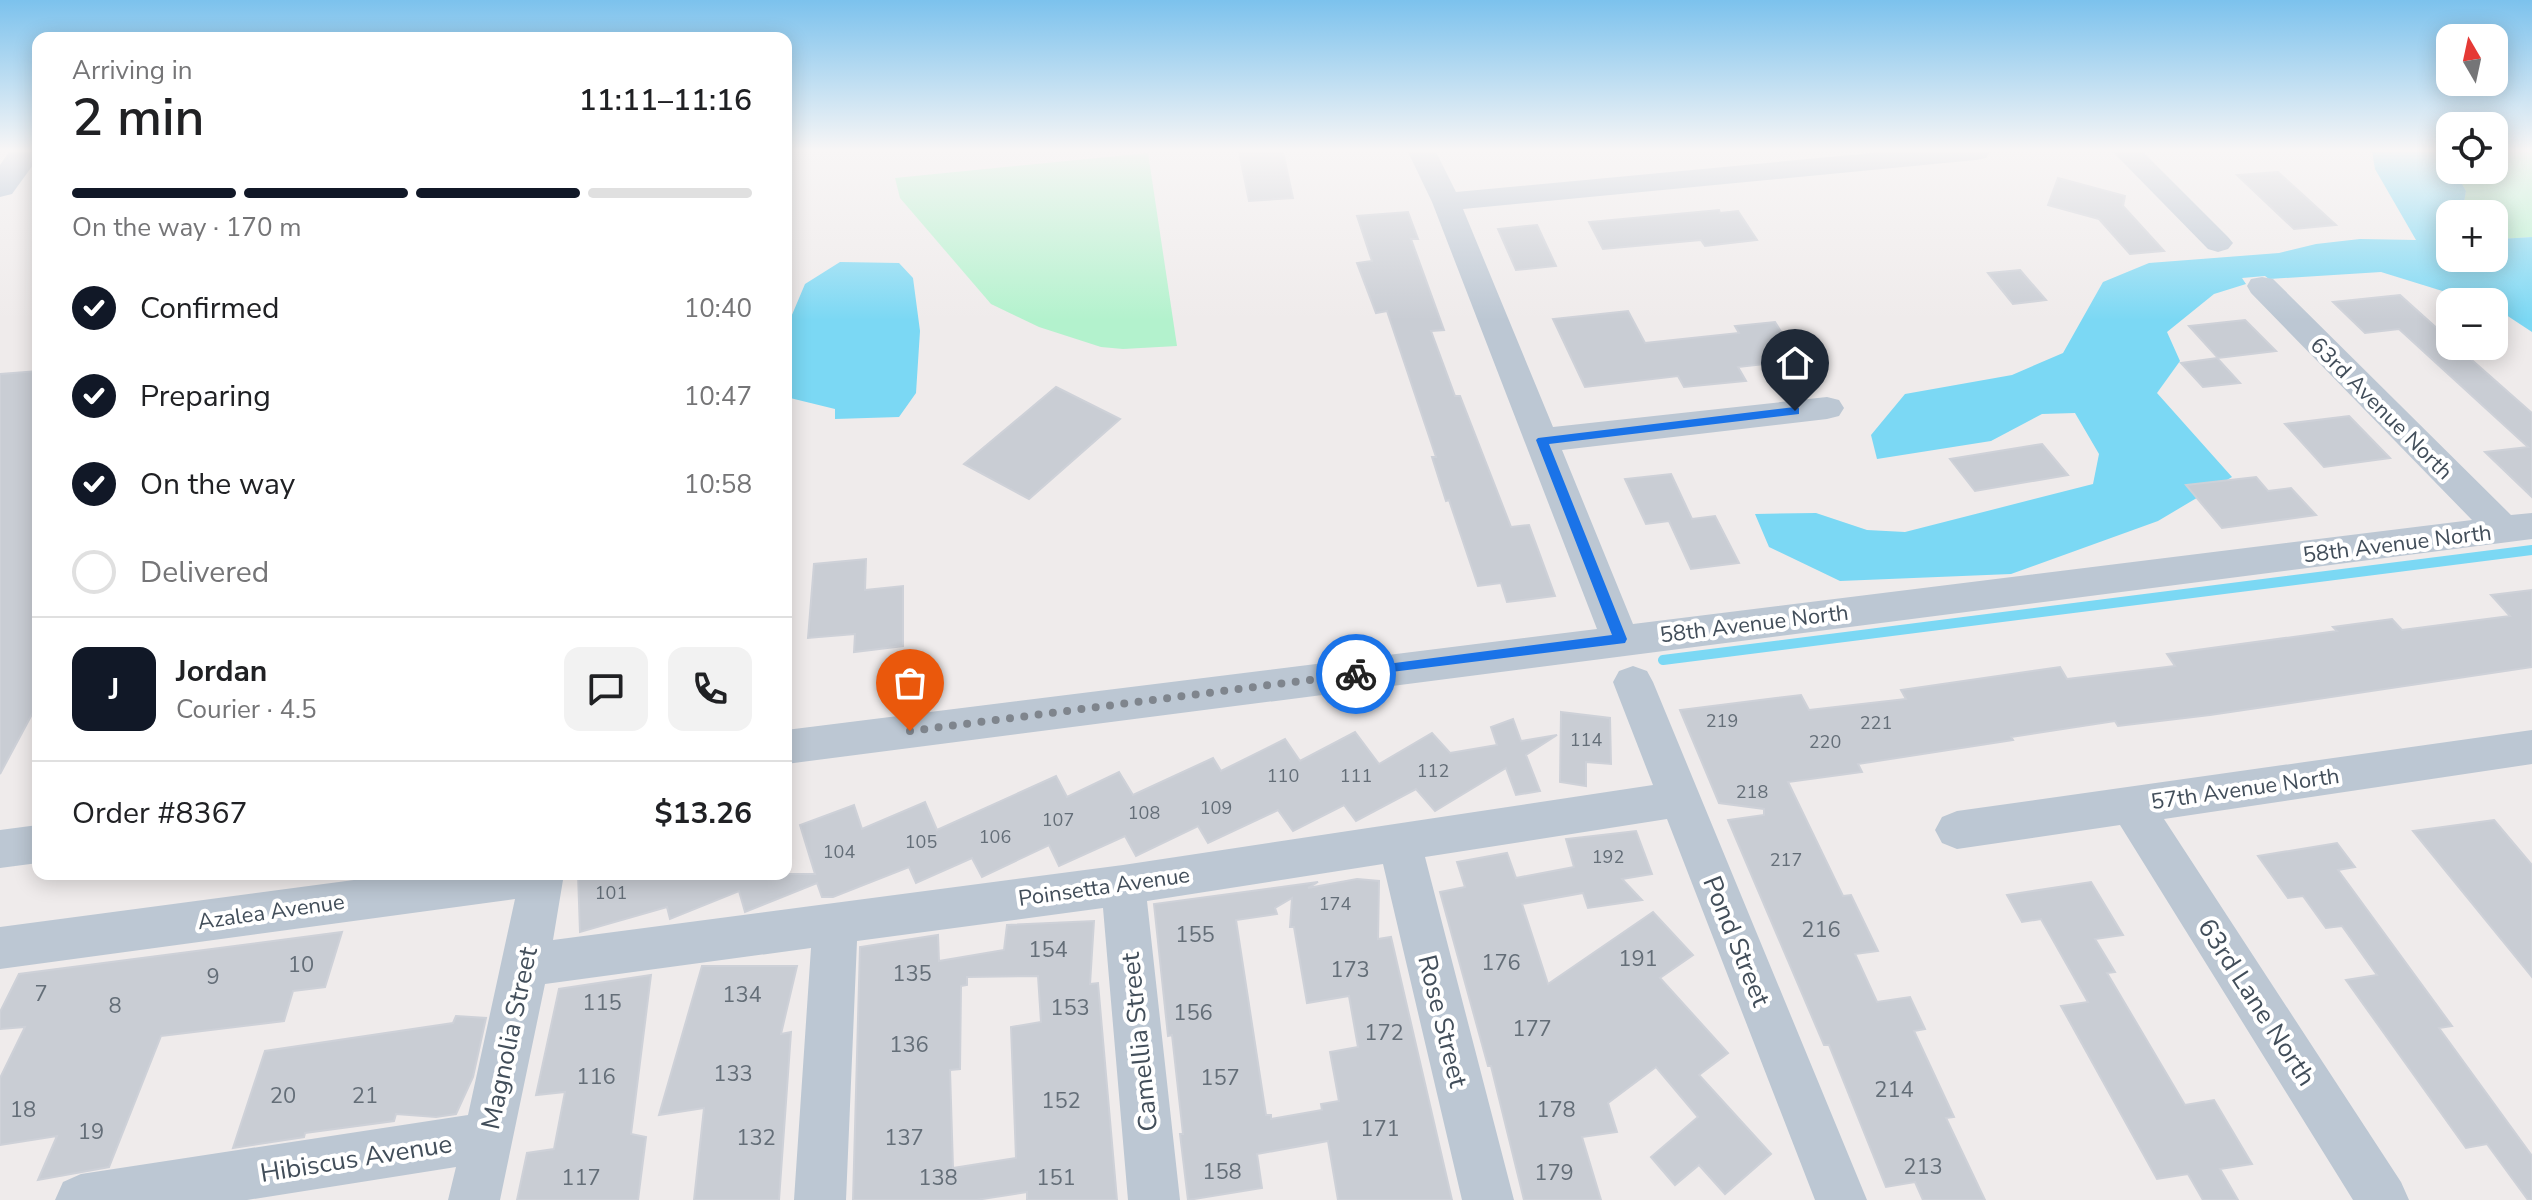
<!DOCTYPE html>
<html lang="en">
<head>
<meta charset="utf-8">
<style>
  body { margin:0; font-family:"Nunito Sans",sans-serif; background:#f2f2f2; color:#202124; height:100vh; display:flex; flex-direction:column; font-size:30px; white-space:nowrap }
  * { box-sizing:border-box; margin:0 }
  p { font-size:26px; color:#757577 }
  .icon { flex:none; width:44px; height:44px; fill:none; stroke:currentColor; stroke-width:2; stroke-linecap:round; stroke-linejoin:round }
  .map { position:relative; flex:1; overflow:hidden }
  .side { position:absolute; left:32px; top:32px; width:760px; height:848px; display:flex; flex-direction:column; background:#fff; border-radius:16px; box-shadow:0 4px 20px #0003 }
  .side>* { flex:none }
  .needle { width:52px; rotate:351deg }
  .tools { position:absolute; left:2436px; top:24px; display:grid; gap:16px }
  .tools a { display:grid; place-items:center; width:72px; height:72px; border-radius:16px; background:#fff; box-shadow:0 4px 20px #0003; font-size:40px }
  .pin { position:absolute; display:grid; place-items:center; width:68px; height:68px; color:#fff; margin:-82px -34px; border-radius:50% 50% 50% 0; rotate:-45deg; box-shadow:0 0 8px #0007 }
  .pin .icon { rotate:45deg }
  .courier { position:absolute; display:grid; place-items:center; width:80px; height:80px; margin:-40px; border:6px solid #1a73e8; border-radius:50%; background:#fff; color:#222; box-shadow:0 2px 10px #0007 }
  .headline em { font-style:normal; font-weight:600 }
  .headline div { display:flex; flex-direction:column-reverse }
  .headline { display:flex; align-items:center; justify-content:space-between; height:136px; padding:0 40px }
  h1 { font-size:52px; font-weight:600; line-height:60px }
  .bar { display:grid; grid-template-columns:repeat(4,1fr); gap:12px 8px; align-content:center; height:96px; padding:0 40px }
  .bar i { height:10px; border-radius:6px; background:#e0e0e0 }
  .bar .current { background:#111827 }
  .bar p { grid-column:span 4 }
  .line { display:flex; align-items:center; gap:20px; padding:0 40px; border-top:2px solid #e0e0e0 }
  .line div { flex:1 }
  .round { display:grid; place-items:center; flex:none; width:84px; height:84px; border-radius:16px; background:#f2f2f2 }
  ol { padding:0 40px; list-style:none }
  li { display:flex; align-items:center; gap:24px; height:88px }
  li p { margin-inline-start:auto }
  li .icon { padding:8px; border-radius:50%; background:#111827; color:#fff; stroke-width:4 }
  li:last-child { color:#757577 }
  li i { width:44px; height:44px; border:4px solid #e0e0e0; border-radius:50% }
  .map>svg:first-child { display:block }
</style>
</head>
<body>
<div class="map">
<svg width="2532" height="1200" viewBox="0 0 2532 1200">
  <rect width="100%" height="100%" fill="#efebeb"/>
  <!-- green -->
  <g fill="#b3f2cd">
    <polygon points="2494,152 2532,152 2532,237 2499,239 2494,245 2494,214 2462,214 2466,191 2454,170 2494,170"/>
    <polygon points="1148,153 1177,346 1123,349 1101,347 1039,327 991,304 900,198 895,178"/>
  </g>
  <!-- water -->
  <g fill="#7bd8f4">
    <polygon points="2372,152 2446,152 2450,170 2454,170 2466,191 2462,214 2450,214 2450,258 2494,258 2494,245 2499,239 2532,237 2532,332 2494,307 2494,302 2478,302 2381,272 2269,279 2265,276 2242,278 2246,284 2214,294 2167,332 2180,361 2157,393 2232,477 2158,521 2011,574 1840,581 1769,547 1755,514 1816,513 1867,530 1905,532 2093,484 2099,454 2075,413 2042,414 1991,441 1877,459 1871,435 1905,394 2012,375 2063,353 2103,282 2149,263 2279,253 2316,244 2360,239 2416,240 2375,169"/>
    <polygon points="840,262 899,263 913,278 920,331 916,393 899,417 835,419 835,409 786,397 786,329 805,284"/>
  </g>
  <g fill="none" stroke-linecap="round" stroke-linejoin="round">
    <!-- stream -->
    <polyline stroke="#7bd8f4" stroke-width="10" points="1663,660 2532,550"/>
  </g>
  <!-- building -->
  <g fill="#c9cdd4" stroke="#ced1d8" stroke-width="2" fill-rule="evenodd">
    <polygon points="1239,152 1283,152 1293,198 1249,201"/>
    <polygon points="2278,172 2312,203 2336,225 2294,229 2237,175"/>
    <polygon points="2058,178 2125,196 2123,206 2164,251 2130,254 2099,219 2048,205"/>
    <polygon points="1719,210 1720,213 1738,211 1757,240 1705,246 1701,240 1603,249 1589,222"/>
    <polygon points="1408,212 1418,239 1411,239 1444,330 1431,331 1455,396 1460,396 1511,527 1529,525 1555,596 1507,602 1501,583 1478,586 1449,500 1446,501 1432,457 1436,457 1387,311 1376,313 1357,263 1372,261 1357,216"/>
    <polygon points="1537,225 1556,266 1516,270 1498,229"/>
    <polygon points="2020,270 2046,300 2013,304 1988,273"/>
    <polygon points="2400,295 2450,340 2450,346 2456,346 2532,413 2532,497 2485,452 2528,447 2399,329 2365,333 2333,302"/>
    <polygon points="1628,311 1645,343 1739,333 1735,326 1775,322 1799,360 1738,367 1746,381 1684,387 1678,376 1585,387 1553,319"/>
    <polygon points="2245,320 2276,351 2218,358 2189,326"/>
    <polygon points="2217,358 2240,383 2203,387 2181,363"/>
    <polygon points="38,371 38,703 0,774 0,374"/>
    <polygon points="1056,387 1120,419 1029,499 964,464"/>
    <polygon points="2349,416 2390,458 2324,467 2285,424"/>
    <polygon points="2042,444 2068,475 1975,491 1950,459"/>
    <polygon points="1671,474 1692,519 1715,516 1739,563 1691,569 1669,521 1646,524 1625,479"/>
    <polygon points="2256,477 2268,491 2291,488 2316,515 2222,528 2186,485"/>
    <polygon points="866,559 865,590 903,586 903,646 854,652 855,634 808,638 814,564"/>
    <polygon points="2532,590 2532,667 2210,715 2118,726 2115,721 2011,737 2013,740 1858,764 1862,772 1788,782 1843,896 1851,895 1878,951 1855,954 1877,1002 1910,997 1925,1029 1914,1031 1954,1117 1946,1118 1985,1200 1923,1200 1915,1182 1886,1187 1829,1045 1824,1045 1728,820 1764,815 1764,809 1719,803 1680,710 1801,695 1809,710 1906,699 1901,690 2060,667 2067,679 2175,666 2167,654 2337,631 2333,627 2392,619 2402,630 2510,616 2491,595"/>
    <polygon points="1561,712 1610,718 1611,764 1586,762 1586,786 1560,782"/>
    <polygon points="1513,719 1521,741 1557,735 1526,755 1540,791 1516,795 1506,768 1435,811 1416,789 1356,821 1344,805 1293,831 1278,810 1208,843 1198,826 1136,856 1125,836 1059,866 1049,845 982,877 972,858 916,883 909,867 833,897 822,897 817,883 745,912 739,891 670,919 667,907 580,932 578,874 815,874 800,825 854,805 862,829 925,802 937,830 1056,776 1067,797 1119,772 1133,795 1213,758 1221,771 1285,739 1300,761 1355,732 1379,764 1432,733 1450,753 1497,745 1491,727"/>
    <polygon points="2494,820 2532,865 2532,977 2413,831"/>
    <polygon points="1636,831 1652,874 1622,879 1642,900 1588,908 1583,893 1522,904 1548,984 1653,912 1693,955 1660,978 1728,1053 1699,1075 1771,1154 1725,1194 1699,1165 1675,1185 1651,1157 1698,1117 1656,1067 1608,1103 1617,1132 1582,1137 1601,1200 1524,1200 1491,1066 1488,1066 1440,892 1465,887 1457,862 1507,853 1516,878 1574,867 1566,839"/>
    <polygon points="2337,843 2355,867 2338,870 2452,1026 2439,1028 2532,1156 2532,1200 2528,1200 2487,1144 2466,1148 2346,980 2377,975 2342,926 2326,928 2303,896 2288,898 2258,856"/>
    <path d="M1357,879L1379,881L1378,939L1391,937L1452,1200H1338L1328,1141L1257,1154L1262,1188L1188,1200L1180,1134H1183L1172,1035L1168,1036L1154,904L1318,882L1308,888ZM1292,898L1290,927H1294L1307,1003L1349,996L1358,1047L1330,1052L1339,1101L1321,1104L1322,1110L1271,1119V1115H1266L1236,920L1277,914L1275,908Z"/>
    <polygon points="2091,882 2123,935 2095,939 2115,972 2107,973 2185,1105 2214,1100 2252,1164 2220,1169 2238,1200 2203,1200 2188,1174 2157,1179 2061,1006 2088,1002 2041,919 2022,922 2007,895"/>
    <path d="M1094,921L1090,984L1098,983L1117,1200H1027V1192L976,1200H853L860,947L938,935L939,961L1004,950L1007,925ZM1038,976L1041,1022L1011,1027L1016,1158L953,1168L950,1070L960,1069L961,986L967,985V977Z"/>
    <polygon points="342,932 325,987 293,991 284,1021 161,1036 109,1167 38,1180 57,1136 0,1145 0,1078 25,1027 0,1029 0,1012 19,974"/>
    <polygon points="702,966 797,966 781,1034 791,1032 779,1200 694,1200 704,1108 659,1115"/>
    <polygon points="651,975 631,1134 646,1137 638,1200 517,1200 527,1153 554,1149 565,1092 536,1095 559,989"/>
    <polygon points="456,1016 486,1018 473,1077 456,1114 436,1117 396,1114 394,1121 305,1133 304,1137 233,1148 265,1051 453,1023"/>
  </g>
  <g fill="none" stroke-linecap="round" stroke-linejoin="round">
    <!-- minor -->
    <g fill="#bcc7d3" fill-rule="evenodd">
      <polygon points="1408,152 1436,152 1456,192 1883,152 1990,152 1986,158 1976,160 1463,209 1553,427 1827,397 1839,400 1844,408 1839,416 1827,419 1562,450 1633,624 2472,520 2251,293 2247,286 2251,279 2262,277 2273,279 2511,515 2532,513 2532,539 786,764 786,730 1597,629 1432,202"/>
      <polygon points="2113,152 2143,152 2228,237 2233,243 2228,249 2218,252 2208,249"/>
      <polygon points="1633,666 1647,671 1653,682 1867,1200 1815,1200 1667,819 1425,857 1514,1200 1462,1200 1383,864 1147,901 1180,1200 1128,1200 1103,908 857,941 846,1200 794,1200 811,948 545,984 500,1200 448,1200 456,1167 247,1200 55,1200 63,1182 81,1174 468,1115 515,899 0,969 0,927 399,874 564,874 553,940 1123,865 1653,785 1613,682 1619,671"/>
      <polygon points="2532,730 2532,764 2164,819 2401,1182 2409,1200 2353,1200 2120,825 1957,849 1942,843 1935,830 1942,817 1957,811"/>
      <polygon points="38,825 38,863 0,868 0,830"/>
    </g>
    <!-- primary -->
    <polygon fill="#a7bace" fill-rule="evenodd" points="9,152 38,152 38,158 12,194 0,197 0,165"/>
  </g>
  <!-- sky -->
  <linearGradient id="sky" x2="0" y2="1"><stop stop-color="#7cc2ed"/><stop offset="0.47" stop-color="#f8f6f6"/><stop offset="1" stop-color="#f8f6f6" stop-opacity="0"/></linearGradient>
  <rect width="2532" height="320" fill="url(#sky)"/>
  <!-- route -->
  <polygon fill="#1a73e8" points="1795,407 1799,408 1799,414 1549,444 1627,639 1625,643 1351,677 1349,674 1356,668 1612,635 1536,440 1538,438"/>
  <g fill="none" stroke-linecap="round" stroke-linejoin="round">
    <!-- done -->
    <polyline stroke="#7f858d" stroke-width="8" stroke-dasharray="0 14.4" points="910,731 1356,674"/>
  </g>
  <g text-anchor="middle" stroke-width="8" stroke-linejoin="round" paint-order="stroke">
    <!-- number labels -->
    <g font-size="18" fill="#646e78">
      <text x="1722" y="727">219</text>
      <text x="1876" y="729">221</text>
      <text x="1586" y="746">114</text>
      <text x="1825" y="748">220</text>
      <text x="1433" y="777">112</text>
      <text x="1283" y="782">110</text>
      <text x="1356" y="782">111</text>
      <text x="1752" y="798">218</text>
      <text x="1216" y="814">109</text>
      <text x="1144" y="819">108</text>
      <text x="1058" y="826">107</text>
      <text x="995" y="843">106</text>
      <text x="921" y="848">105</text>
      <text x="839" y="858">104</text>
      <text x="1608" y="863">192</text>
      <text x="1786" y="866">217</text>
      <text x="611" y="899">101</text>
      <text x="1335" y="910">174</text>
    </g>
    <!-- street labels -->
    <g font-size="22" fill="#424e5a" stroke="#fff">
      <text transform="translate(2382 408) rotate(45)" y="8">63rd Avenue North</text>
      <text transform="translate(2397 543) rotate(-7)" y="8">58th Avenue North</text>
      <text transform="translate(1754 623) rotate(-7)" y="8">58th Avenue North</text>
      <text transform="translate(2245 788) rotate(-8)" y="8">57th Avenue North</text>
      <text transform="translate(1104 886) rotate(-8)" y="8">Poinsetta Avenue</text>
      <text transform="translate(271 911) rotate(-8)" y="8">Azalea Avenue</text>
    </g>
    <!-- near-number labels -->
    <g font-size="22" fill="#646e78">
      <text x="1821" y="937">216</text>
      <text x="1195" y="942">155</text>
      <text x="1048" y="957">154</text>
      <text x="1638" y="966">191</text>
      <text x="1501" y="970">176</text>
      <text x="301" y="972">10</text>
      <text x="1350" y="977">173</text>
      <text x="912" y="981">135</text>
      <text x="213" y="984">9</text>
      <text x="41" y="1001">7</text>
      <text x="742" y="1002">134</text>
      <text x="602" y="1010">115</text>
      <text x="115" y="1013">8</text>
      <text x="1070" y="1015">153</text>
      <text x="1193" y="1020">156</text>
      <text x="1532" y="1036">177</text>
      <text x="1384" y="1040">172</text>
      <text x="909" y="1052">136</text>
      <text x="733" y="1081">133</text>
      <text x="596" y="1084">116</text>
      <text x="1220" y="1085">157</text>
      <text x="1894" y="1097">214</text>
      <text x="283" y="1103">20</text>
      <text x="365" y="1103">21</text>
      <text x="1061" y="1108">152</text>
      <text x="23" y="1117">18</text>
      <text x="1556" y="1117">178</text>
      <text x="1380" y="1136">171</text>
      <text x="91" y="1139">19</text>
      <text x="756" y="1145">132</text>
      <text x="904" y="1145">137</text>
      <text x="1923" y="1174">213</text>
      <text x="1222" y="1179">158</text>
      <text x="1554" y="1180">179</text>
      <text x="581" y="1185">117</text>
      <text x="938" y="1185">138</text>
      <text x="1056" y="1185">151</text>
    </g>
    <!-- near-street labels -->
    <g font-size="26" fill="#424e5a" stroke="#fff">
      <text transform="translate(1737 941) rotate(68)" y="9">Pond Street</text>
      <text transform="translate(2257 1002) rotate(57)" y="9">63rd Lane North</text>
      <text transform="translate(1443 1021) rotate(76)" y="9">Rose Street</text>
      <text transform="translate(509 1038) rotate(-78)" y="9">Magnolia Street</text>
      <text transform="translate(1139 1042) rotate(-96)" y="9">Camellia Street</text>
      <text transform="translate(356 1158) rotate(-9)" y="9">Hibiscus Avenue</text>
    </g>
  </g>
</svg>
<div class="tools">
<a><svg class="needle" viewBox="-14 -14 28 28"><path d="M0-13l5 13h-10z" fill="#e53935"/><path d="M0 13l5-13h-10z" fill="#757577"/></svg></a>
<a><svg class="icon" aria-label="locate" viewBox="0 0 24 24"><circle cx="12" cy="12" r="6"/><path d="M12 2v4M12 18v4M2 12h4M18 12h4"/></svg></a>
<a>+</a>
<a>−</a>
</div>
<div class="pin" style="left:910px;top:731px;background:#ea580c"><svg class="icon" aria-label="bag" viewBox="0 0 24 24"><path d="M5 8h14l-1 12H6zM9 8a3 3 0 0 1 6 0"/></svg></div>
<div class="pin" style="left:1795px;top:411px;background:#1f2937"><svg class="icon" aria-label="home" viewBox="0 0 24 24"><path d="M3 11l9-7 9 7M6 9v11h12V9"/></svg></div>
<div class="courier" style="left:1356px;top:674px"><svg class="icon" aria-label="bike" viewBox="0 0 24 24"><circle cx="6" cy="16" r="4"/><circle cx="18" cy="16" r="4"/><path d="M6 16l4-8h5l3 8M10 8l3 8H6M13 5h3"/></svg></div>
<section class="side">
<div class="headline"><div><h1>2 min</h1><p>Arriving in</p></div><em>11:11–11:16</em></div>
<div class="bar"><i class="current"></i><i class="current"></i><i class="current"></i><i></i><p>On the way · 170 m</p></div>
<ol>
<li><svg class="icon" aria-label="check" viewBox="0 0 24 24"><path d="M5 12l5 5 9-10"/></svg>Confirmed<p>10:40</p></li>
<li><svg class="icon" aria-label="check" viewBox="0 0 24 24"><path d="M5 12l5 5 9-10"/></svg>Preparing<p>10:47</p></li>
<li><svg class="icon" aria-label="check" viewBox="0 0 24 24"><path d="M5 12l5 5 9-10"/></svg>On the way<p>10:58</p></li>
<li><i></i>Delivered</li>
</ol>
<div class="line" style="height:144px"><b class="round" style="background:#111827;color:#fff">J</b><div><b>Jordan</b><p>Courier · 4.5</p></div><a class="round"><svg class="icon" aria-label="chat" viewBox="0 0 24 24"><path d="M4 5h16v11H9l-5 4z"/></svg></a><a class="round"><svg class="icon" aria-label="phone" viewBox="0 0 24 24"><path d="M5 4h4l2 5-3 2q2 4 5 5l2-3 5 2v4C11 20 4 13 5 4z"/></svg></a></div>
<div class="line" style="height:104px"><div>Order #8367</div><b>$13.26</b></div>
</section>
</div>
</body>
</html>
